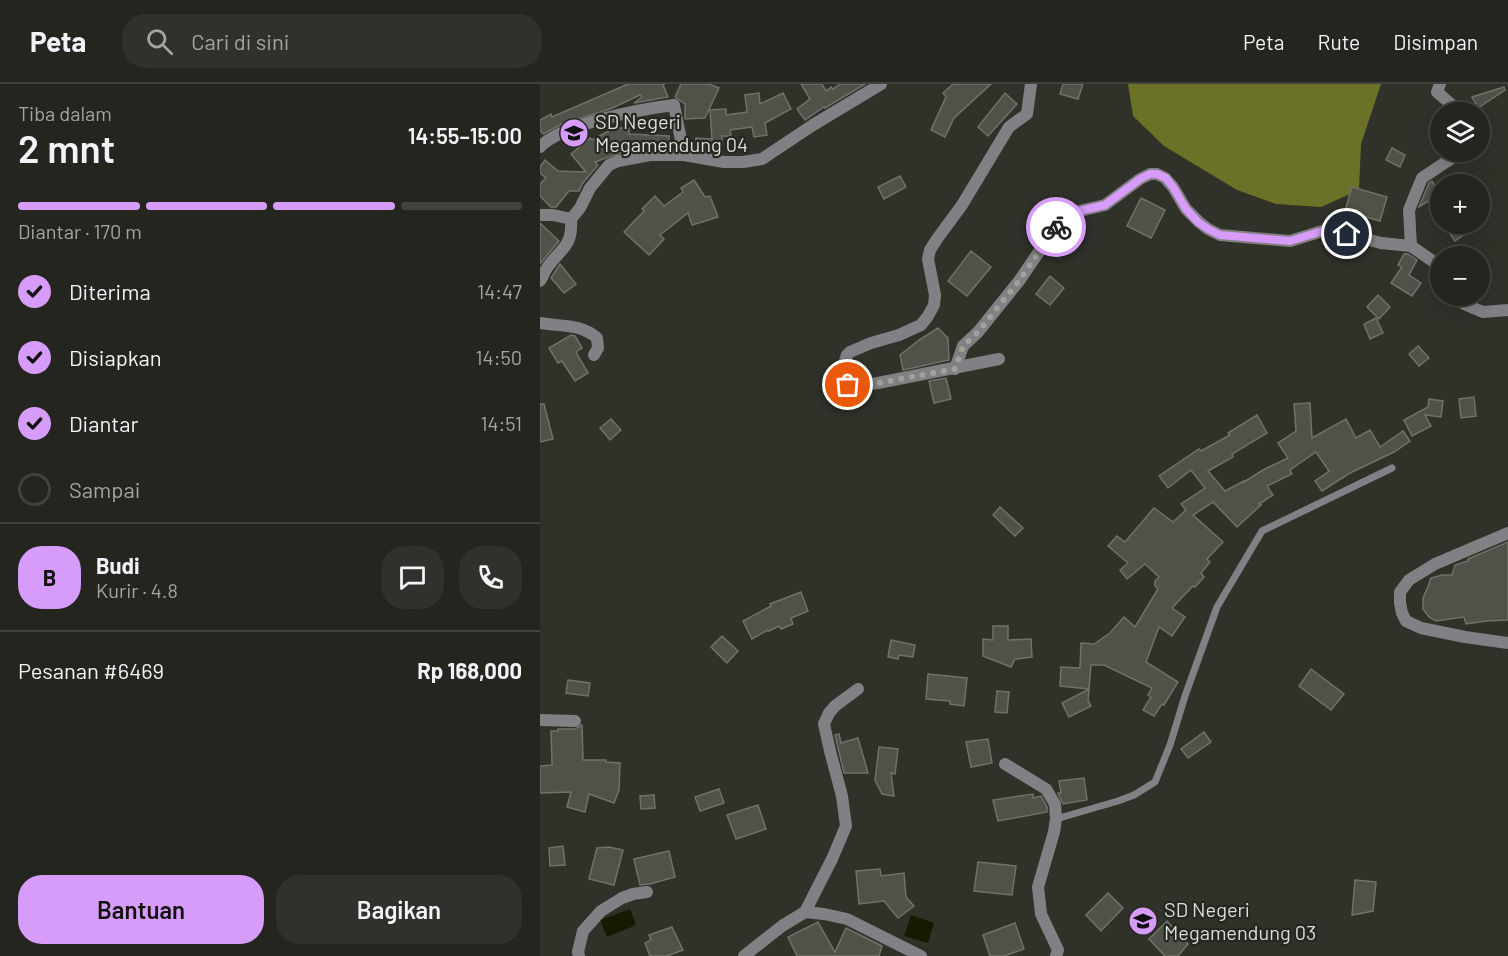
<!DOCTYPE html>
<html lang="id">
<head>
<meta charset="utf-8">
<style>
  body { margin:0; font-family:Barlow,sans-serif; background:#30312c; color:#f1f3f6; height:100vh; display:flex; flex-direction:column; font-size:22px; white-space:nowrap }
  * { box-sizing:border-box; margin:0 }
  p { font-size:20px; color:#a3a5a4 }
  .icon { flex:none; width:33px; height:33px; fill:none; stroke:currentColor; stroke-width:2; stroke-linecap:round; stroke-linejoin:round }
  .map { position:relative; flex:1; overflow:hidden }
  .sheet { display:flex; flex-direction:column; background:#24251f; width:540px }
  .sheet>* { flex:none }
  .buttons { position:absolute; left:890px; top:18px; display:grid; gap:12px }
  .buttons a { display:grid; place-items:center; width:60px; height:60px; border-radius:50%; background:#24251f; box-shadow:0 6px 24px #0002,0 0 0 2px #41423d; font-size:30px }
  .pin { position:absolute; display:grid; place-items:center; width:51px; height:51px; color:#fff; margin:-26px; border:3px solid #fff; border-radius:50%; box-shadow:0 2px 6px #0007 }
  .courier { position:absolute; display:grid; place-items:center; width:60px; height:60px; margin:-30px; border:4px solid #d79bf9; border-radius:50%; background:#fff; color:#222; box-shadow:0 2px 8px #0007 }
  .overview em { font-style:normal; font-weight:600 }
  .overview div { display:flex; flex-direction:column-reverse }
  .overview { display:flex; align-items:center; justify-content:space-between; height:102px; padding:0 18px }
  h1 { font-size:39px; font-weight:600; line-height:45px }
  .bar { display:grid; grid-template-columns:repeat(4,1fr); gap:9px 6px; align-content:center; height:72px; padding:0 18px }
  .bar i { height:8px; border-radius:4px; background:#41423d }
  .bar .active { background:#d79bf9 }
  .bar p { grid-column:span 4 }
  .line { display:flex; align-items:center; gap:15px; padding:0 18px; border-top:2px solid #41423d }
  .line div { flex:1 }
  .round { display:grid; place-items:center; flex:none; width:63px; height:63px; border-radius:24px; background:#30312c }
  ol { padding:0 18px; list-style:none }
  li { display:flex; align-items:center; gap:18px; height:66px }
  li p { margin-inline-start:auto }
  li .icon { padding:6px; border-radius:50%; background:#d79bf9; color:#111; stroke-width:4 }
  li:last-child { color:#a3a5a4 }
  li i { width:33px; height:33px; border:3px solid #41423d; border-radius:50% }
  .button { display:flex; gap:12px; margin-top:auto; padding:12px 18px }
  .button a { flex:1; height:69px; border-radius:24px; background:#d79bf9; color:#111; font-size:24px; font-weight:600; line-height:69px; text-align:center }
  .button a+a { background:#30312c; color:#f1f3f6 }
  header { display:flex; align-items:center; gap:36px; box-sizing:border-box; height:84px; padding:0 30px; background:#24251f; border-bottom:2px solid #41423d }
  header strong { font-size:28px }
  nav { display:flex; gap:33px; margin-inline-start:auto; font-size:21px }
  .search { width:420px; height:54px; background:#30312c; display:flex; align-items:center; gap:15px; box-sizing:border-box; padding:0 21px; border-radius:24px; color:#a3a5a4; font-size:22px }
  main { display:flex; flex:1; min-height:0 }
  .map>svg:first-child { display:block }
</style>
</head>
<body>
<header>
<strong>Peta</strong>
<div class="search"><svg class="icon" aria-label="search" viewBox="0 0 24 24"><circle cx="10" cy="10" r="6"/><path d="M15 15l6 6"/></svg>Cari di sini</div>
<nav><a>Peta</a><a>Rute</a><a>Disimpan</a></nav>
</header>
<main>
<section class="sheet">
<div class="overview"><div><h1>2 mnt</h1><p>Tiba dalam</p></div><em>14:55–15:00</em></div>
<div class="bar"><i class="active"></i><i class="active"></i><i class="active"></i><i></i><p>Diantar · 170 m</p></div>
<ol>
<li><svg class="icon" aria-label="check" viewBox="0 0 24 24"><path d="M5 12l5 5 9-10"/></svg>Diterima<p>14:47</p></li>
<li><svg class="icon" aria-label="check" viewBox="0 0 24 24"><path d="M5 12l5 5 9-10"/></svg>Disiapkan<p>14:50</p></li>
<li><svg class="icon" aria-label="check" viewBox="0 0 24 24"><path d="M5 12l5 5 9-10"/></svg>Diantar<p>14:51</p></li>
<li><i></i>Sampai</li>
</ol>
<div class="line" style="height:108px"><b class="round" style="background:#d79bf9;color:#111">B</b><div><b>Budi</b><p>Kurir · 4.8</p></div><a class="round"><svg class="icon" aria-label="chat" viewBox="0 0 24 24"><path d="M4 5h16v11H9l-5 4z"/></svg></a><a class="round"><svg class="icon" aria-label="phone" viewBox="0 0 24 24"><path d="M5 4h4l2 5-3 2q2 4 5 5l2-3 5 2v4C11 20 4 13 5 4z"/></svg></a></div>
<div class="line" style="height:78px"><div>Pesanan #6469</div><b>Rp 168,000</b></div>
<div class="button"><a>Bantuan</a><a>Bagikan</a></div>
</section>
<div class="map">
<svg width="968" height="872" viewBox="0 0 968 872">
  <rect width="100%" height="100%" fill="#303129"/>
  <!-- forest -->
  <polygon fill="#6b7126" points="588,0 841,0 821,60 819,106 781,123 736,120 697,106 624,62 593,32"/>
  <!-- water -->
  <g fill="#181a00">
    <polygon points="90,825 96,841 67,853 60,836"/>
    <polygon points="371,831 394,839 388,859 364,852"/>
  </g>
  <!-- building -->
  <g fill="#505148" stroke="#707168" stroke-width="1.5">
    <polygon points="88,0 125,0 123,1 128,13 94,19 102,13 100,11 70,25 22,40 3,50 0,46 0,36 11,30 12,33"/>
    <polygon points="141,0 169,0 179,4 165,34 145,35 145,20 135,13"/>
    <polygon points="261,0 282,0 286,7 291,3 293,5 300,0 325,0 285,24 284,23 265,36 257,25 270,15"/>
    <polygon points="413,0 451,0 414,34 405,53 391,46 406,13 403,9"/>
    <polygon points="523,0 543,0 538,15 520,10"/>
    <polygon points="964,3 965,6 938,24 932,13"/>
    <polygon points="219,9 220,20 243,9 251,25 225,39 227,51 214,53 212,43 190,46 191,52 182,52 181,69 173,68 173,66 155,65 156,54 172,55 170,26 186,25 186,31 207,28 205,11"/>
    <polygon points="465,9 477,20 448,52 438,43"/>
    <polygon points="67,44 89,44 89,50 129,52 129,63 110,63 88,66 55,78 58,81 42,100 39,107 29,107 16,123 11,123 0,112 0,100 6,94 0,89 0,83 5,76 18,87 46,88 31,70 50,54 52,56 69,47"/>
    <polygon points="852,64 865,71 860,83 846,76"/>
    <polygon points="360,92 366,103 344,115 338,103"/>
    <polygon points="154,96 165,113 170,112 178,133 152,141 148,129 120,151 124,155 109,171 84,148 104,127 102,125 115,112 124,122 143,108 141,104"/>
    <polygon points="892,97 900,110 879,123 889,99"/>
    <polygon points="812,103 847,113 840,137 805,127"/>
    <polygon points="601,114 625,126 611,154 587,142"/>
    <polygon points="0,139 19,157 0,180"/>
    <polygon points="532,139 535,141 519,173 509,169 526,143"/>
    <polygon points="903,140 917,140 925,150 915,157"/>
    <polygon points="431,167 451,183 427,212 408,197"/>
    <polygon points="864,170 868,170 877,176 869,191 881,199 872,212 851,199 862,183 858,181"/>
    <polygon points="20,180 36,200 24,209 11,194"/>
    <polygon points="510,192 524,204 510,221 496,210"/>
    <polygon points="838,211 850,223 839,235 827,223"/>
    <polygon points="836,234 843,249 830,255 824,240"/>
    <polygon points="398,244 408,254 409,276 363,286 360,271 379,256"/>
    <polygon points="31,251 35,252 42,264 36,268 48,289 35,297 22,277 18,279 9,264"/>
    <polygon points="878,262 889,274 879,282 869,270"/>
    <polygon points="406,294 411,315 394,319 389,297"/>
    <polygon points="934,313 936,332 921,334 919,315"/>
    <polygon points="889,315 903,317 901,333 885,331 891,342 872,352 864,336 888,323"/>
    <polygon points="770,319 772,354 806,335 816,354 830,346 840,363 863,347 870,357 854,368 810,389 782,407 775,397 789,387 776,368 750,386 752,390 727,402 733,411 719,420 721,421 697,443 673,418 653,431 683,458 667,475 670,478 661,489 664,493 655,503 653,502 632,524 645,533 632,552 619,543 606,578 638,598 624,621 622,620 614,632 603,626 611,613 608,611 612,604 564,581 551,581 549,605 520,602 521,583 540,584 541,559 554,560 570,549 584,533 595,543 618,505 615,502 615,497 619,493 605,480 587,495 580,486 588,479 568,462 577,452 585,458 614,424 633,438 646,426 641,420 665,404 651,386 628,404 619,392 659,365 661,367 690,351 688,349 717,331 727,349 692,370 693,373 668,387 685,407 704,397 704,398 723,386 748,374 738,359 756,347 754,320"/>
    <polygon points="0,320 4,320 13,355 0,358"/>
    <polygon points="71,335 81,346 70,356 60,344"/>
    <polygon points="460,423 483,444 475,452 453,431"/>
    <polygon points="968,458 968,536 946,537 926,540 924,533 896,537 889,533 883,525 883,514 887,505 891,494 902,491 912,491 915,481 928,477 928,475"/>
    <polygon points="261,508 268,527 251,534 253,540 241,545 239,542 229,547 228,546 212,555 203,537 231,522 230,520"/>
    <polygon points="453,542 468,542 468,556 491,555 492,573 475,575 471,583 443,572 443,555 453,556"/>
    <polygon points="182,552 198,567 187,579 171,563"/>
    <polygon points="351,556 375,561 373,573 359,571 358,575 348,573"/>
    <polygon points="771,585 804,610 791,626 759,602"/>
    <polygon points="388,590 427,594 424,622 410,620 410,617 386,615"/>
    <polygon points="28,596 50,599 48,612 26,609"/>
    <polygon points="549,605 548,617 551,622 529,633 522,619"/>
    <polygon points="457,607 469,608 467,629 455,628"/>
    <polygon points="42,641 43,676 66,676 66,678 80,679 79,706 74,719 49,710 45,728 27,723 31,708 0,709 0,682 12,681 12,679 11,647 18,647 18,645 35,645"/>
    <polygon points="664,648 671,658 648,674 641,665"/>
    <polygon points="299,650 301,659 318,654 328,689 304,689 295,651"/>
    <polygon points="448,655 452,679 431,683 426,658"/>
    <polygon points="339,663 358,665 355,690 351,689 354,712 342,710 335,696"/>
    <polygon points="544,694 547,716 523,720 518,709 521,709 519,697"/>
    <polygon points="179,705 184,719 160,727 155,713"/>
    <polygon points="493,710 493,714 501,712 507,723 507,728 458,737 453,716"/>
    <polygon points="114,711 115,724 101,725 100,712"/>
    <polygon points="218,721 226,745 196,755 187,731"/>
    <polygon points="23,762 25,781 10,782 9,764"/>
    <polygon points="69,763 83,766 74,801 49,795 57,764"/>
    <polygon points="129,767 135,793 110,800 100,801 94,775"/>
    <polygon points="438,778 476,782 472,811 434,807"/>
    <polygon points="340,785 341,792 364,789 366,813 374,822 358,834 344,817 319,820 316,787"/>
    <polygon points="815,796 836,798 833,827 812,831"/>
    <polygon points="568,809 583,824 561,847 546,831"/>
    <polygon points="627,837 648,860 638,872 625,872 609,855"/>
    <polygon points="278,838 295,868 306,844 342,862 339,872 257,872 248,853"/>
    <polygon points="475,839 484,865 464,872 450,872 443,851"/>
    <polygon points="132,843 143,866 127,872 110,872 105,859 111,856 109,851"/>
  </g>
  <g fill="none" stroke-linecap="round" stroke-linejoin="round">
    <!-- service -->
    <polyline stroke="#828084" stroke-width="7" points="516,735 578,717 594,711 615,698 630,661 645,612 677,523 722,447 852,384"/>
    <!-- minor -->
    <g stroke="#828084" stroke-width="12">
      <polyline points="900,0 897,8 920,28"/>
      <path d="M0,63C21,40 102,25 134,21L144,71"/>
      <polyline points="0,131 13,131 31,135"/>
      <polyline points="871,162 869,126 882,94 921,68"/>
      <path d="M0,197C3,193 4,188 7,184C20,164 33,164 31,135L40,124L50,104L69,81L78,77L110,71H144L184,78H203L222,75L273,41L341,0"/>
      <polyline points="916,212 924,220 943,228 968,226"/>
      <path d="M0,239C21,243 40,239 57,254L58,264L54,271"/>
      <polyline points="459,275 338,299 311,302 305,298 305,277 307,271 310,268 331,259 359,251 381,241 388,232 394,221 395,211 388,175 390,166 397,155 422,121 469,43 487,30 491,0"/>
      <polyline points="415,285 423,262 438,248 479,197 520,137 535,128 565,121 600,95 610,90 617,90 625,94 633,103 646,125 659,138 668,145 680,151 750,157 789,145 841,159 871,162 894,178 900,188"/>
      <polyline points="968,449 895,480 869,496 860,508 860,519 862,529 866,537 881,544 925,553 968,559"/>
      <polyline points="0,636 35,637"/>
      <polyline points="465,680 506,705 515,720 516,735 514,748 498,803 501,830 518,866 516,872"/>
      <polyline points="265,828 292,775 306,742 302,712 290,667 284,640 289,629 295,622 318,605"/>
      <polyline points="39,872 38,868 43,847 61,827 82,814 93,810 107,808"/>
      <polyline points="204,872 242,842 265,828 284,830 307,835 381,872"/>
    </g>
  </g>
  <g fill="none" stroke-linecap="round" stroke-linejoin="round">
    <!-- done -->
    <polyline stroke="#a0a19a" stroke-width="6" stroke-dasharray="0 10.8" points="308,301 311,302 338,299 415,285 423,262 438,248 479,197 516,143"/>
    <!-- route -->
    <polyline stroke="#d79bf9" stroke-width="8" points="516,143 520,137 535,128 565,121 600,95 610,90 617,90 626,94 633,103 646,125 658,138 668,145 680,151 750,157 789,145 807,150"/>
  </g>
  <!-- icons -->
  <defs>
    <g id="school-disc" transform="scale(1.5)"><circle r="9.5" fill="#d79bf9" stroke="#26271f"/><path d="M0-5L7-2L0 1L-7-2ZM-4 1L0 2.5L4 1V4Q0 6-4 4Z" fill="#111"/></g>
  </defs>
  <g fill-rule="evenodd">
    <use href="#school-disc" x="34" y="49"/>
    <use href="#school-disc" x="603" y="837"/>
  </g>
  <g text-anchor="middle" stroke-width="4.5" stroke-linejoin="round" paint-order="stroke">
    <!-- poi labels -->
    <g font-size="20" fill="#dcddd7" stroke="#26271f" text-anchor="start">
      <text x="55" y="45">SD Negeri<tspan x="55" dy="23">Megamendung 04</tspan></text>
      <text x="624" y="833">SD Negeri<tspan x="624" dy="23">Megamendung 03</tspan></text>
    </g>
  </g>
</svg>
<div class="buttons">
<a><svg class="icon" aria-label="layers" viewBox="0 0 24 24"><path d="M12 4l9 5-9 5-9-5zM3 14l9 5 9-5"/></svg></a>
<a>+</a>
<a>−</a>
</div>
<div class="pin" style="left:308px;top:301px;background:#ea580c"><svg class="icon" aria-label="bag" viewBox="0 0 24 24"><path d="M5 8h14l-1 12H6zM9 8a3 3 0 0 1 6 0"/></svg></div>
<div class="pin" style="left:807px;top:150px;background:#1f2937"><svg class="icon" aria-label="home" viewBox="0 0 24 24"><path d="M3 11l9-7 9 7M6 9v11h12V9"/></svg></div>
<div class="courier" style="left:516px;top:143px"><svg class="icon" aria-label="bike" viewBox="0 0 24 24"><circle cx="6" cy="16" r="4"/><circle cx="18" cy="16" r="4"/><path d="M6 16l4-8h5l3 8M10 8l3 8H6M13 5h3"/></svg></div>
</div>
</main>
</body>
</html>
